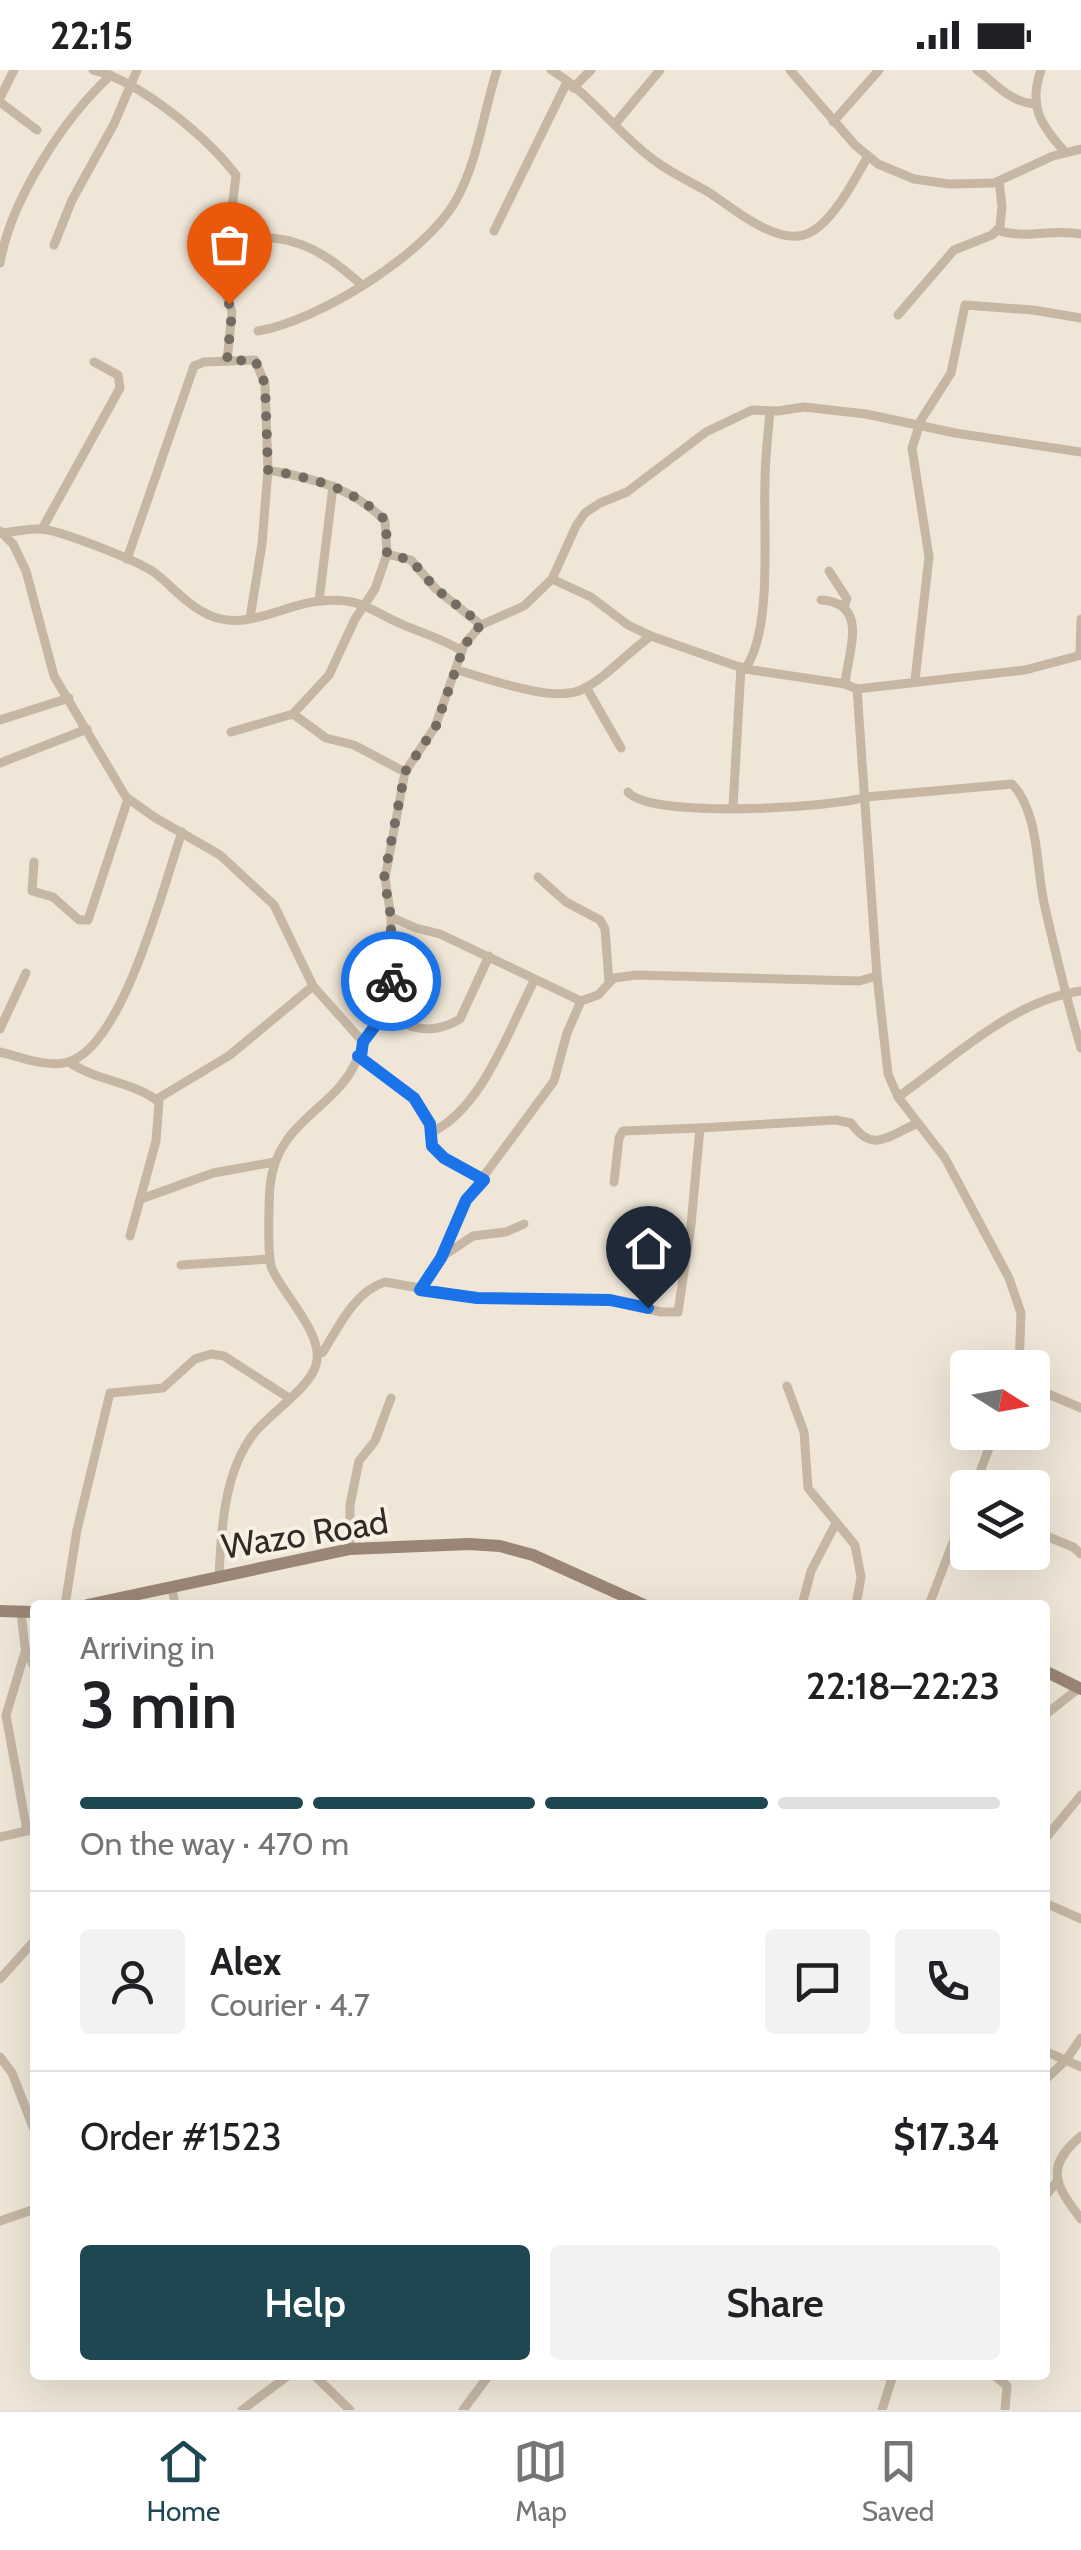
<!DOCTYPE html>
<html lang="en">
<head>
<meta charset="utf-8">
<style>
  body { margin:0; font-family:Cabin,sans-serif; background:#f2f2f2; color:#202124; height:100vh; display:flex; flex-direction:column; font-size:38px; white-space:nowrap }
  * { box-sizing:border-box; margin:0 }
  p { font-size:32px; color:#757577 }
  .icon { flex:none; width:55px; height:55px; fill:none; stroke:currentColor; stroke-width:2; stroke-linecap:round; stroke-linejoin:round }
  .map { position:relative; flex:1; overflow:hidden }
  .details { position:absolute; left:30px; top:1530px; width:1020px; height:780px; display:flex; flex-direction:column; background:#fff; border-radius:10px; box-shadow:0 10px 40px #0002 }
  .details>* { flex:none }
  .needle { width:65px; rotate:101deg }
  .fabs { position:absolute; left:950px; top:1280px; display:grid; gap:20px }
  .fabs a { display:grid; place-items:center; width:100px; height:100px; border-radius:10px; background:#fff; box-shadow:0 10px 40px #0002; font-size:50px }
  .pin { position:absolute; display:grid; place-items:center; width:85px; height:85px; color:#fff; margin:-102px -42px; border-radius:50% 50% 50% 0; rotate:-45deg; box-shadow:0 0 10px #0007 }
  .pin .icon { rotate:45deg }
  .courier { position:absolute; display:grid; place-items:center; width:100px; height:100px; margin:-50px; border:8px solid #1a73e8; border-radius:50%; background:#fff; color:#222; box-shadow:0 2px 12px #0007 }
  .headline em { font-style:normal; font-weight:600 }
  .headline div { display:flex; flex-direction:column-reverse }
  .headline { display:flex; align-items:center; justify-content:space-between; height:170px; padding:0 50px }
  h1 { font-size:65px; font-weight:600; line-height:75px }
  .bar { display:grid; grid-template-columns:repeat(4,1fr); gap:15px 10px; align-content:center; height:120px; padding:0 50px }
  .bar i { height:12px; border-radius:8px; background:#e0e0e0 }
  .bar .selected { background:#1d4851 }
  .bar p { grid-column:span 4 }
  .line { display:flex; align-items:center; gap:25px; padding:0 50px; border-top:2px solid #e0e0e0 }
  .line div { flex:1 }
  .round { display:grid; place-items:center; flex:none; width:105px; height:105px; border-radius:10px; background:#f2f2f2 }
  .cta { display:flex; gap:20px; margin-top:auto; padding:20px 50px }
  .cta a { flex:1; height:115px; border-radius:10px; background:#1d4851; color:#fff; font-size:40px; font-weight:600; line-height:115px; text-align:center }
  .cta a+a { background:#f2f2f2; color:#202124 }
  .status { display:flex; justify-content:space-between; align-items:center; height:70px; padding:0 50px; background:#fff; direction:ltr }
  .status svg { height:28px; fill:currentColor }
  .tabs { display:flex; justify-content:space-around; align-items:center; height:140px; border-top:2px solid #e0e0e0; background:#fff; font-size:28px; color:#757577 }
  .tabs a { display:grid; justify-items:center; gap:5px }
  .tabs .selected { color:#1d4851 }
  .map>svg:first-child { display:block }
</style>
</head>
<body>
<div class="status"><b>22:15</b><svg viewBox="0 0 49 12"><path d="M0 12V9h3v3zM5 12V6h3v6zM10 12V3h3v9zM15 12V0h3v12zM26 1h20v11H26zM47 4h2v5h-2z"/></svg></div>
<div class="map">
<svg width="1081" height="2340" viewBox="0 0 1081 2340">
  <rect width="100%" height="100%" fill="#efe6d7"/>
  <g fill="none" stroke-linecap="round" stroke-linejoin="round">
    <!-- minor -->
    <g stroke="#c6b7a4" stroke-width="9">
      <path d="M93,0C140,11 207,67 236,105L223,213L232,242L227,291"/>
      <path d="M551,0C588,22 616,61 650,87C668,102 690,111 710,123C732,138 777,176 807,164C832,154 855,109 868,86"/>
      <polyline points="790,0 855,75 878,94 914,109 949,114 994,113 1053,86 1081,79"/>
      <path d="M977,0C997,14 1008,31 1034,34"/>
      <path d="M1041,0C1028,37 1041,55 1065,82"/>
      <polyline points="573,18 591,0"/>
      <polyline points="0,28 14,0"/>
      <polyline points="0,32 37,60"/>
      <polyline points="833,52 879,0"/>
      <polyline points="615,54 660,0"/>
      <path d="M232,154C251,171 271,165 293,172C320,179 342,198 362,215"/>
      <path d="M997,160C1025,170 1051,158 1080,164"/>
      <polyline points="494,161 567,12"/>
      <polyline points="54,175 72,130 114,54 137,0"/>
      <path d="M0,193C11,129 64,48 111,5"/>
      <polyline points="898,245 954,180 992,165 1000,157 1002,136 999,111"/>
      <path d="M258,261C318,251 424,185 455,132C478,92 483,43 497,0"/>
      <path d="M268,400C312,408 354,418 385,451L387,484L375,519L355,549L329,605L293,644L326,668L354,675L405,702"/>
      <polyline points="42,459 120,318 118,305 94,292"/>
      <polyline points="0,461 13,474 26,501 54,606 126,727 154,747 220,785 274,835 313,916 363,972"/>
      <path d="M2,463C15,462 28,458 41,459C59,460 139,491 155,503C172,516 188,536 209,545C246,562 284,534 320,531C359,527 368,539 399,553C421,563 442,568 462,581"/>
      <polyline points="387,484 411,490 436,519 481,555"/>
      <polyline points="127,489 194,296 204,292 255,290 265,314 268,400 262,474 250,548"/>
      <polyline points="829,501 847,529 844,537"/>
      <polyline points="552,509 591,527 628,555 651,566 745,599 845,614 857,619 1025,600 1081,585"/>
      <path d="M821,530C870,533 848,581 845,614"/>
      <polyline points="319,531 333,416"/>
      <polyline points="1080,585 1081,549"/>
      <path d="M745,599C773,560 763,461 765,412C765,388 768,365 770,341"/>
      <path d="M456,600C488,608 551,633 581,620C606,608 628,582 651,566"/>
      <polyline points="915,610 929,487 912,378 921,350 951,303 965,235 1033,240 1081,248"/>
      <polyline points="586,617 621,678"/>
      <polyline points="857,619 877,906 888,1004 898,1027 945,1088 1009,1208 1021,1243 1019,1298"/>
      <polyline points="0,650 69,628"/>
      <polyline points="231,662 293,644"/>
      <polyline points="0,693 87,659"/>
      <path d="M628,722C650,749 830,738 866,727L1012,714C1039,742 1036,796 1044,833C1055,881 1067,931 1081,978"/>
      <polyline points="733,737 741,597"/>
      <polyline points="34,792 32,821 53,827 79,850 88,850 128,729"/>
      <polyline points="538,807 566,832 600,850 605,859 609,912"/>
      <polyline points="391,847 416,858 440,864 581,931"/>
      <path d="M384,944C411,959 432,966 460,949L489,886"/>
      <polyline points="0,959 26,903"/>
      <path d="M0,982C21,987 47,998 68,992C124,976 164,813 182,762"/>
      <polyline points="358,987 414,1027 430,1054 432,1075 444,1088 484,1110"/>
      <path d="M69,992C96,1011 135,1012 159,1032L156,1071L130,1166"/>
      <path d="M898,1027C952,989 1013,930 1081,921"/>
      <polyline points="157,1029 230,985 313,916"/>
      <path d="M700,1058L836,1050L851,1053C873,1084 888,1066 916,1054"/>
      <path d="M430,1063C482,1040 509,959 534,911"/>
      <polyline points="141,1129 213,1103 275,1092"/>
      <polyline points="443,1186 473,1166 506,1162 524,1154"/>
      <polyline points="181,1195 270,1189"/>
      <polyline points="420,1220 441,1188 466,1130 554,1011 567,963 581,931 598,925 614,908 636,905 859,911 877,906"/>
      <path d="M318,1284L323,1282C339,1256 355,1221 385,1212L477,1228L610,1230L661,1242H678L691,1155L700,1058L623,1061L619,1068L614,1112"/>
      <polyline points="787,1316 804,1362 808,1418 855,1475 861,1507 856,1535"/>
      <polyline points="1032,1317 1081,1338"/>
      <polyline points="974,1418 995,1362"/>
      <polyline points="1032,1460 1073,1477 1081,1484"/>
      <polyline points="350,1479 350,1435 359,1391 375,1371 391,1328"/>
      <path d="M219,1508C221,1460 224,1400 255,1362C272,1342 310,1317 316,1295C325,1265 284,1226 272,1199C267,1187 269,1131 270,1116C277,1048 337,1041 358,987H361L363,972L384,944L391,910V847L385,808L405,702L435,657L464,575L481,555L524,536L552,509L576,456L585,443L600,433L627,422L706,362L752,340L778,341L804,337L866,344L955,363L1081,382"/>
      <polyline points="172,1517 175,1535"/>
      <polyline points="65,1535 77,1460 110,1323 163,1318 195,1289 211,1284 224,1286 289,1328"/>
      <polyline points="802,1535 811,1501 836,1453"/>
      <polyline points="929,1535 968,1433"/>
      <polyline points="21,1543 25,1577 35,1599"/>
      <polyline points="26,1579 6,1645 27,1761"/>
      <polyline points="1045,1645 1079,1618"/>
      <polyline points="0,1767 35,1759"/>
      <polyline points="1045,1769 1081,1725"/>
      <polyline points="1045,1833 1081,1849"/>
      <polyline points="0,1909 35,1870"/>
      <polyline points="1045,1981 1081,1997"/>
      <polyline points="0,1987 12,2003 35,2062"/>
      <polyline points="1045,2010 1066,1990 1081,1968"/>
      <path d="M1081,2066C1044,2097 1055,2115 1081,2149"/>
      <polyline points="1045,2126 1057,2112"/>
      <polyline points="0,2151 35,2139"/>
      <polyline points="314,2305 350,2340"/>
      <polyline points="994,2305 1007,2316 1005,2340"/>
      <polyline points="242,2340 289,2305"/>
      <polyline points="463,2340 489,2305"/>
      <polyline points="882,2340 893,2305"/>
    </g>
    <!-- secondary -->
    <g stroke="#9a8676" stroke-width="12">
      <polyline points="87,1535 350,1479 469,1474 500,1476 533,1485 644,1535"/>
      <polyline points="0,1541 35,1542"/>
      <polyline points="1045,1601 1081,1619"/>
    </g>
  </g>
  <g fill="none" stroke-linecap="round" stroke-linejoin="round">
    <!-- done -->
    <path stroke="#746c63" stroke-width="10" stroke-dasharray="0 18" d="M229,234L232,242L227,291L255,290L265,314L268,400C312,408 354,418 386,451L387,484L411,490L436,519L481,554L464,576L436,656L405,702L384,808L391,847V911"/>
    <!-- route -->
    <polyline stroke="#1a73e8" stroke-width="12" points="391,911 384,944 363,972 361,986 358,986 414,1028 430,1054 432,1076 444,1088 484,1110 466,1130 441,1188 420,1220 477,1228 610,1230 648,1238"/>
  </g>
  <g text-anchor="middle" stroke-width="8" stroke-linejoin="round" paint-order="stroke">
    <!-- street labels -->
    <g font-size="35" fill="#322b25" stroke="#f8f0e3">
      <text transform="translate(305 1464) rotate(-9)" y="12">Wazo Road</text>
    </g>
  </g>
</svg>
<div class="fabs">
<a><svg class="needle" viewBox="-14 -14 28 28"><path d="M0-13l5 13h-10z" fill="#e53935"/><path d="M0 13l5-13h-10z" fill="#757577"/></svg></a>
<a><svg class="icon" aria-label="layers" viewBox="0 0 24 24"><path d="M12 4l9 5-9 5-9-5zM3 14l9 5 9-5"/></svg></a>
</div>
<div class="pin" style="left:229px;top:234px;background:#ea580c"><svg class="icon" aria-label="bag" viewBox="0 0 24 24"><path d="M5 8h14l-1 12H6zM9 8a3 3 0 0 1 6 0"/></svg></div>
<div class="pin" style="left:648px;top:1238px;background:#1f2937"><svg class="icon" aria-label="home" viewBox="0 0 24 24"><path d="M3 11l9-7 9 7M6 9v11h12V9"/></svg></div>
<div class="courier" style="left:391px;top:911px"><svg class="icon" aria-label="bike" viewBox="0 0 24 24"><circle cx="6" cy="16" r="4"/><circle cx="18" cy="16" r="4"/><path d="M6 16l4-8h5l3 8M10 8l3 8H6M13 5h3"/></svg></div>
<section class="details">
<div class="headline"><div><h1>3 min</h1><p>Arriving in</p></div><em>22:18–22:23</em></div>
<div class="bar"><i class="selected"></i><i class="selected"></i><i class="selected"></i><i></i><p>On the way · 470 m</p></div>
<div class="line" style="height:180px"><a class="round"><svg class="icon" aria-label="person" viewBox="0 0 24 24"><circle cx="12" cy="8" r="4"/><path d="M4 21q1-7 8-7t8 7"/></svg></a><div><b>Alex</b><p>Courier · 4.7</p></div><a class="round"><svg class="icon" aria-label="chat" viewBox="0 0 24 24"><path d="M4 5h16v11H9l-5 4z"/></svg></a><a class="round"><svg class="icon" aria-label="phone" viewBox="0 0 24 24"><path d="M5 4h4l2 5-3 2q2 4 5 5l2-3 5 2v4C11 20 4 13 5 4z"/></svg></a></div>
<div class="line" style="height:130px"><div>Order #1523</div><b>$17.34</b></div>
<div class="cta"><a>Help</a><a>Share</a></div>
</section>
</div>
<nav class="tabs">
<a class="selected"><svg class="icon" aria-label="home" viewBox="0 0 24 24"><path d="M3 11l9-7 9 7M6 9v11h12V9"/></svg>Home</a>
<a><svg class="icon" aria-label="map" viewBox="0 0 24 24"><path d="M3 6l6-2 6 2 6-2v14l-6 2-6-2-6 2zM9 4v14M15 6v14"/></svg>Map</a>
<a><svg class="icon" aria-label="saved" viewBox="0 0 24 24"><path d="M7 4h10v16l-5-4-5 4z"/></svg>Saved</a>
</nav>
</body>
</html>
